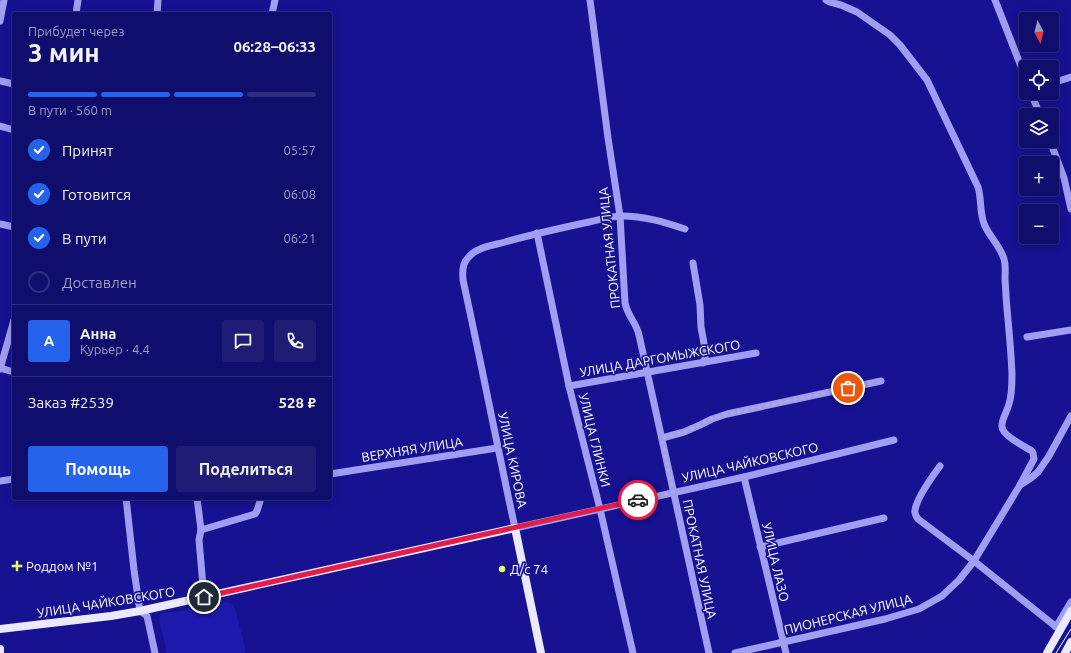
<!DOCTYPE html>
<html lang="ru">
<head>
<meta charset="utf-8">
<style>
  body { margin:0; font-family:Ubuntu,sans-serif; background:#1e1c75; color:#f1f3f6; height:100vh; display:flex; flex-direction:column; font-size:15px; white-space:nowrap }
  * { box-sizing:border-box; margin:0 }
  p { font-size:13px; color:#9c9cc2 }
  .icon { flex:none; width:22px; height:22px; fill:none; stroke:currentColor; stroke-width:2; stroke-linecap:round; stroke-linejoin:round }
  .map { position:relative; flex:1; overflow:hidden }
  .details { position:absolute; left:12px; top:12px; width:320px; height:488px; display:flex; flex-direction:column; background:#100e6d; border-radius:4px; box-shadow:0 2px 10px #0003,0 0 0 1px #302e80 }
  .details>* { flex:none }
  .needle { width:26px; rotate:173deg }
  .fabs { position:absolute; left:1019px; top:12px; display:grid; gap:8px }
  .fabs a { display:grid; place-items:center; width:40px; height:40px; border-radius:4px; background:#100e6d; box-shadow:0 2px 10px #0003,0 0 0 1px #302e80; font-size:20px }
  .pin { position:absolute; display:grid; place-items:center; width:34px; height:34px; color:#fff; margin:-17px; border:2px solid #fff; border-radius:50%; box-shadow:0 1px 4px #0007 }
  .courier { position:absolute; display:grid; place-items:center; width:40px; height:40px; margin:-20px; border:3px solid #e11d48; border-radius:50%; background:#fff; color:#222; box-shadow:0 1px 5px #0007 }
  .overview em { font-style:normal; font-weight:700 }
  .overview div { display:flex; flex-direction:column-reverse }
  .overview { display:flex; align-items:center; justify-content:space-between; height:68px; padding:0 16px }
  h1 { font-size:26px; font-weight:700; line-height:30px }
  .bar { display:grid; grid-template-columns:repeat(4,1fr); gap:6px 4px; align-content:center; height:48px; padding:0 16px }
  .bar i { height:5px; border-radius:3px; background:#302e80 }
  .bar .on { background:#2563eb }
  .bar p { grid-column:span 4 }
  .line { display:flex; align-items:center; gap:10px; padding:0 16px; border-top:1px solid #302e80 }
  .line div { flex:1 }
  .round { display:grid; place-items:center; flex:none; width:42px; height:42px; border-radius:4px; background:#1e1c75 }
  ol { padding:0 16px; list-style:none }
  li { display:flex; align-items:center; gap:12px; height:44px }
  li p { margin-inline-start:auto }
  li .icon { padding:4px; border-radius:50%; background:#2563eb; color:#fff; stroke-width:4 }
  li:last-child { color:#9c9cc2 }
  li i { width:22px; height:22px; border:2px solid #302e80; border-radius:50% }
  .button { display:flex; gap:8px; margin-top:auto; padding:8px 16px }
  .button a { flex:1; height:46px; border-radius:4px; background:#2563eb; color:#fff; font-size:16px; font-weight:700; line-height:46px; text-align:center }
  .button a+a { background:#1e1c75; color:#f1f3f6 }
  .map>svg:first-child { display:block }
</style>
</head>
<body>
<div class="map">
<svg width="1071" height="653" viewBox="0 0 1071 653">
  <rect width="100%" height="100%" fill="#161291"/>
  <!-- green -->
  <polygon fill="#1d1aab" points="225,602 231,603 236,611 246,653 166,653 165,643 159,619 162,613 199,609"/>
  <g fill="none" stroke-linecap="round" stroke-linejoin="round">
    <!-- minor -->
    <g stroke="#a09ef2" stroke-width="7">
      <path d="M590,0L608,138L620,216L625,303C628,317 636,322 639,335L709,653"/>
      <path d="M826,0L830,2L841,5L857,12L890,35L900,45L927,80L978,187C982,199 979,214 985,226C990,237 1000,246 1004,259C1006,265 1005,271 1005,277C1005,284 1006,290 1006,296C1008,322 1011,348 1012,374C1012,384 1012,395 1009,404C1007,412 1001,420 1002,427C1002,435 1025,447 1032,451L1033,453L1034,459L1020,485"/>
      <polyline points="995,0 1026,79"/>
      <polyline points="76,14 78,0"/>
      <polyline points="157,14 158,0"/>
      <polyline points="272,14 275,0"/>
      <polyline points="0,21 4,0"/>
      <polyline points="0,81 14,84"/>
      <polyline points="1052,83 1071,77"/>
      <polyline points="1031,93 1040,115"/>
      <polyline points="0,126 14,130"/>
      <polyline points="1050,141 1064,178 1071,209"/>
      <polyline points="0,224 14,227"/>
      <path d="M685,229C664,222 644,216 622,216C611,216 599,220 589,222C561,228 533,234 505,242C495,245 482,246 473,253C463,261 462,267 463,280C481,362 497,445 515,528L744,477L894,440"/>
      <polyline points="537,233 569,386 600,509 633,653"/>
      <polyline points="693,263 700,305 701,327 705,349 705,358 703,363"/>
      <polyline points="1027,337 1071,330"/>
      <polyline points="0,368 14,372"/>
      <polyline points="0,369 14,320"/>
      <polyline points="569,386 756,353"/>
      <polyline points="662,438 684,432 700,425 712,419 727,414 881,381"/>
      <path d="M940,466C932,477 917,497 915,510C914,513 916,516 918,519L974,561L1060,630"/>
      <polyline points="330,474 497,448"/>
      <polyline points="744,477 786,653"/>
      <polyline points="0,481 14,479"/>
      <polyline points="126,498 134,570 140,611 147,616 155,653"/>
      <polyline points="197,498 201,530 199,540 204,597"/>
      <polyline points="201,530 255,514 257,511 261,498"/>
      <polyline points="760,547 884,518"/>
      <polyline points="1056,627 1071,602"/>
      <polyline points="735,653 885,619 919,609 942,596 959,580 974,561 1020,485 1031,478 1038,472 1049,456 1071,416"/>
    </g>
    <!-- major -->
    <g stroke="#ebe9ff" stroke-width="8">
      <polyline points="0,629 111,616 140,611 515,528 541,653"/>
      <polyline points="0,649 0,653"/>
      <polyline points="1047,653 1071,611"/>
      <polyline points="1065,653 1071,642"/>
    </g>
    <!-- tram -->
    <polyline stroke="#fff" stroke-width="1" points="1056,653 1071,629"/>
  </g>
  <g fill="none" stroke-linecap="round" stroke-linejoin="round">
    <!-- done -->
    <polyline stroke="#adacd8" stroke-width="4" stroke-dasharray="0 7.2" points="638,500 673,492 662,438 684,432 700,425 712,418 727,414 848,388"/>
    <!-- route -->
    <polyline stroke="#e11d48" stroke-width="5" points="204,597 638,500"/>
  </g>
  <!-- markers -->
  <g fill="#e2ff5f" stroke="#161291" stroke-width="1.5">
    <path d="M15 560h4v4h4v4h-4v4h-4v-4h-4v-4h4z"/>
    <circle cx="502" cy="569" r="4"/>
  </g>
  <g text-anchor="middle" stroke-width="3.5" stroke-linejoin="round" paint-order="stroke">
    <!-- street labels -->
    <g font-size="13" fill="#fff" stroke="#161291">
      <text transform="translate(609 248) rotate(-96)" y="5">ПРОКАТНАЯ УЛИЦА</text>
      <text transform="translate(660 358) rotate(-10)" y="5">УЛИЦА ДАРГОМЫЖСКОГО</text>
      <text transform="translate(595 440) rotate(76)" y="5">УЛИЦА ГЛИНКИ</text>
      <text transform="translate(412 449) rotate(-9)" y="5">ВЕРХНЯЯ УЛИЦА</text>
      <text transform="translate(513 460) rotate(78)" y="5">УЛИЦА КИРОВА</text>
      <text transform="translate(750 462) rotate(-13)" y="5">УЛИЦА ЧАЙКОВСКОГО</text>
      <text transform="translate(700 559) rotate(78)" y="5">ПРОКАТНАЯ УЛИЦА</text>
      <text transform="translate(776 562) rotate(77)" y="5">УЛИЦА ЛАЗО</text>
      <text transform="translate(106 602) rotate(-9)" y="5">УЛИЦА ЧАЙКОВСКОГО</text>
      <text transform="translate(848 614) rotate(-14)" y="5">ПИОНЕРСКАЯ УЛИЦА</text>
    </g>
    <!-- poi labels -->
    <g font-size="13" fill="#fff" stroke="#161291" text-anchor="start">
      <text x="26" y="571">Роддом №1</text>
      <text x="510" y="574">Д/с 74</text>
    </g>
  </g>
</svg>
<div class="fabs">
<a><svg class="needle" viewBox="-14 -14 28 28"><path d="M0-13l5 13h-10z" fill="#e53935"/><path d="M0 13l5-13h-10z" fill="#9c9cc2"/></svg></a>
<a><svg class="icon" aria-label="locate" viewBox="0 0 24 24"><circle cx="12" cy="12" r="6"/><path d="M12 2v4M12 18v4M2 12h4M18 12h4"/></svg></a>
<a><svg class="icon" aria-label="layers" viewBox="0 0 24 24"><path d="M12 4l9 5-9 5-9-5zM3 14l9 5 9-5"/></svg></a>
<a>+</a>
<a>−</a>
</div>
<div class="pin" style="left:848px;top:388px;background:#ea580c"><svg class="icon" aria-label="bag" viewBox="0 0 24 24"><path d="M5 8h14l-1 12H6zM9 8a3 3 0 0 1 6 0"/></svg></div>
<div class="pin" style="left:204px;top:597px;background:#1f2937"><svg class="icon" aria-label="home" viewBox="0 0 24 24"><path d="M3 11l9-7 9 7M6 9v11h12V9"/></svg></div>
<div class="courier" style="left:638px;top:500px"><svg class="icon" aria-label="car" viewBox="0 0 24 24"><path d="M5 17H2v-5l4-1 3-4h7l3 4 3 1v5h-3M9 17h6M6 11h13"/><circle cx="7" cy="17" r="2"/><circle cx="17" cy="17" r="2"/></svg></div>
<section class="details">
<div class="overview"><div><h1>3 мин</h1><p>Прибудет через</p></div><em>06:28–06:33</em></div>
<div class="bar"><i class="on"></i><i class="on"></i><i class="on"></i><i></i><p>В пути · 560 m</p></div>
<ol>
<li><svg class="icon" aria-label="check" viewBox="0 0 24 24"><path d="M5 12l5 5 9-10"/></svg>Принят<p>05:57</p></li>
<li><svg class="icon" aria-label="check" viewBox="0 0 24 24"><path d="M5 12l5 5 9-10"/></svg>Готовится<p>06:08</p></li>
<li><svg class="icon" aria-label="check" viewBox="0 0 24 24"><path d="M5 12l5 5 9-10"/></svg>В пути<p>06:21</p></li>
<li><i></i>Доставлен</li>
</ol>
<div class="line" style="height:72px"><b class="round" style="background:#2563eb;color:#fff">А</b><div><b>Анна</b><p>Курьер · 4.4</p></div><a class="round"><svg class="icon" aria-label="chat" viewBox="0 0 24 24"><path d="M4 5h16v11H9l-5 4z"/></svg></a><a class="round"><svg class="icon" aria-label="phone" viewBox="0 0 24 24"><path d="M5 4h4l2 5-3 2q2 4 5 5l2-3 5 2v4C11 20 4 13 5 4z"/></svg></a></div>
<div class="line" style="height:52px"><div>Заказ #2539</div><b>528 ₽</b></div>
<div class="button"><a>Помощь</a><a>Поделиться</a></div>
</section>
</div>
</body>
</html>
